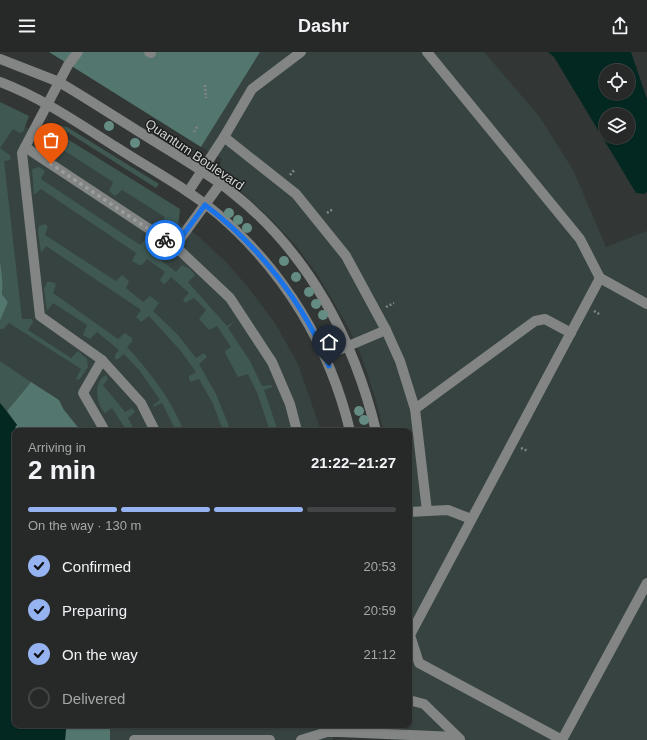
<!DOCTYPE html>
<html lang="en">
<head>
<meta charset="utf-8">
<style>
  body { margin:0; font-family:Arial,sans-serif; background:#2e3130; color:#f1f3f6; height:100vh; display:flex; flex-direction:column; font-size:15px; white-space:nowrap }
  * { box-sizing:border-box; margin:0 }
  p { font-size:13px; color:#a4a6a8 }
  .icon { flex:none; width:22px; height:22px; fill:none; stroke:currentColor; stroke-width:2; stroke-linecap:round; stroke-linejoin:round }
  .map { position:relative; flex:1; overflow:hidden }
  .drawer { position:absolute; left:12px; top:376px; width:400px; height:300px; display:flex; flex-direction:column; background:#262928; border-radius:8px; box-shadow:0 1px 3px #0004,0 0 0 1px #424545 }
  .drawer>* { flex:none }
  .fabs { position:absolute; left:599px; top:12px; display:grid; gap:8px }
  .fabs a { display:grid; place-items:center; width:36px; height:36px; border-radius:50%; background:#262928; box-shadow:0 1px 3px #0004,0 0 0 1px #424545; font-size:20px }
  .pin { position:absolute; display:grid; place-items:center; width:34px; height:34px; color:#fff; margin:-41px -17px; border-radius:50% 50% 50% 0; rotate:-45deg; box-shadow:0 0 4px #0007 }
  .pin .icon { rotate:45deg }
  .courier { position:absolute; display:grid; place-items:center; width:40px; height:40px; margin:-20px; border:3px solid #1a73e8; border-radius:50%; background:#fff; color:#222; box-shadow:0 1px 5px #0007 }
  .overview em { font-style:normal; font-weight:600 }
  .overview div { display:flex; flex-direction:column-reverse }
  .overview { display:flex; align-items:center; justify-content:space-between; height:68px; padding:0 16px }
  h1 { font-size:26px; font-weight:600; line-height:30px }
  .bar { display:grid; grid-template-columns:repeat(4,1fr); gap:6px 4px; align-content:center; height:48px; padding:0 16px }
  .bar i { height:5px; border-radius:3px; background:#424545 }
  .bar .active { background:#95b2f1 }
  .bar p { grid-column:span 4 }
  ol { padding:0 16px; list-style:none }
  li { display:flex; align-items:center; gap:12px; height:44px }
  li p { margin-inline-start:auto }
  li .icon { padding:4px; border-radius:50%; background:#95b2f1; color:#111; stroke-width:4 }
  li:last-child { color:#a4a6a8 }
  li i { width:22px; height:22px; border:2px solid #424545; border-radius:50% }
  header { display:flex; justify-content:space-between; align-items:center; height:52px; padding:0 16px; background:#262928; font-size:18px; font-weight:600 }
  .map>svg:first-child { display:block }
</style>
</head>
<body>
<header><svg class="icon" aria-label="menu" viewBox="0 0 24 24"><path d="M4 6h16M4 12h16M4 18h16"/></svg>Dashr<svg class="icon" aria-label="share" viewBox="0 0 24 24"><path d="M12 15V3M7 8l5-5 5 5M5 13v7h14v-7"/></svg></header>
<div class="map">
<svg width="647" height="688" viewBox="0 0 647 688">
  <rect width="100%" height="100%" fill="#323736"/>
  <!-- built -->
  <g fill="#364340">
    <polygon points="260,0 484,0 539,64 573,118 606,195 647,179 647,688 391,688 391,673 409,673 409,379 384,379 374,342 361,303 347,273 317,222 296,194 272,168 222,122 220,112 222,107 201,95"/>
    <polygon points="0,64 59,90 178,169 199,185 226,210 247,234 275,271 298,312 321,379 69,379 0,314 0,275 15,257 0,111"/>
    <polygon points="99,673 332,673 333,688 99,688"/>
  </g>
  <!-- green -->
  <g fill="#3f5852">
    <path d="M0,50L29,64L23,80L20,81L13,77L0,96L11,104L10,108L4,109L22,267H32L33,270L28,278L71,306L78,299L87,307L88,315L79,328L76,327L81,317L9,271L3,277H0V269L8,250L2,242C4,229 1,219 0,207Z"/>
    <polygon points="56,73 67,75 159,132 156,136"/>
    <path d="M48,75L180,157L178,175L172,179L165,177L161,173L165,165L122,138L115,144L109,139L113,130L51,90L47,96H43C36,88 42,81 48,75Z"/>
    <polygon points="39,115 45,119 41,127 140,193 147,186 153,190 154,192 149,199 176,220 182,213 190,217 195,223 188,230 227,274 235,269 228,276 250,309 262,334 272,333 272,335 264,338 278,379 270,379 258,343 248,322 238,325 225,301 225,299 231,295 217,274 209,278 199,267 206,258 194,246 185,251 183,247 189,241 171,225 166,231 163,232 160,228 165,220 147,207 142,213 139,213 132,209 136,201 41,137 34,143 32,117"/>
    <polygon points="45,172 48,175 45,183 116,229 122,223 129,229 126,236 143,250 150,244 159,251 153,259 178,283 196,306 204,301 207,305 199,312 216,342 231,379 223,379 213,352 199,327 191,330 189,327 189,324 196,320 180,298 149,264 141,270 136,265 141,258 46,194 41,201 38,179 39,174"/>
    <path d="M47,230H52L56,232L53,241L118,287L125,281L132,286V290L127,295C151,321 170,346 184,379H176L162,351L153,355L154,352L160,348L140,319L124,302L118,307H115V303L119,298L97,280L90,287L83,283L87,273L53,251L47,259L44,237Z"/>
    <polygon points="0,309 31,330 7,359 0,351"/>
    <path d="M106,323L108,327L103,333L125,360L132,356L135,360L128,366L135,379H127L112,356L105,361C96,352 93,329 106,323Z"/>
  </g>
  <!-- forest -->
  <g fill="#53766e">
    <polygon points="49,0 260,0 201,95"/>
    <path d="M0,207C1,219 4,230 2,242L8,250L0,269Z"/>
    <polygon points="31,330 59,348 64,358 81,379 17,379 15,375 17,373 7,359"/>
    <polygon points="57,673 110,673 110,688 65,688 66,676"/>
  </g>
  <!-- water -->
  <g fill="#032821" fill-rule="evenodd">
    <path d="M548,0H631L647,47V140L644,142L636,141L554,5ZM606,19H628V41H606ZM606,63H628V85H606Z"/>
    <polygon points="0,351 17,373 15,375 17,379 15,379 15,673 57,673 66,676 65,688 0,688"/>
  </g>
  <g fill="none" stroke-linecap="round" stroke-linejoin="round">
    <!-- path -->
    <g stroke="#828685" stroke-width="2.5" stroke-dasharray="2 2" stroke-linecap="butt">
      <polyline points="205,33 206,46"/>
      <polyline points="194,80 198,73"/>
      <polyline points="290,123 295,117"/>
      <polyline points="327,161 333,157"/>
      <polyline points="386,255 394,251"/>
      <polyline points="594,259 601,263"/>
      <polyline points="521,396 528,399"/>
    </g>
    <!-- minor -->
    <g stroke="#828584" stroke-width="10">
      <polyline points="78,0 68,13 25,95 175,194 230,246 272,310 290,352 297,379"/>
      <polyline points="149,0 151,1"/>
      <polyline points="427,0 580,187 600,226"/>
      <path d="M0,7L59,30L69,36C102,56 134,77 167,97C190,111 213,125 234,142C309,202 354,288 376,379"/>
      <path d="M0,30C42,46 78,71 116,95C150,117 188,137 219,163C285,220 330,295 350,379"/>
      <polyline points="224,85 252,37 301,0"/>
      <polyline points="25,95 22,101 40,264 102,308 141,351 155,379"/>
      <polyline points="188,140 224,85 296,142 346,204 386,278 400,309 415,357"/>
      <polyline points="175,194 220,132"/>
      <polyline points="325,304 386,278"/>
      <polyline points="102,308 83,341 105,379"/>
      <polyline points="427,459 415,357 535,269 545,267 571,281"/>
      <polyline points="409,460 448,458 471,467"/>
      <polyline points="409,648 424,652 460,687"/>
      <polyline points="134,688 270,688"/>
      <polyline points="301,688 327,680 339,680 457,685"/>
      <polyline points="562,688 419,611 410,583 600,226 647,252"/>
      <polyline points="562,688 647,531"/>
    </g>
  </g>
  <!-- trees -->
  <g fill="#658c83">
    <circle cx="109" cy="74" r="5"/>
    <circle cx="135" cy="91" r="5"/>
    <circle cx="229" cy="161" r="5"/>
    <circle cx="238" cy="168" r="5"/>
    <circle cx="247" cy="176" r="5"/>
    <circle cx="284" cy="209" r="5"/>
    <circle cx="296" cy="225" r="5"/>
    <circle cx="309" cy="240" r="5"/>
    <circle cx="316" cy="252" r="5"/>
    <circle cx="323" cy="263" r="5"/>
    <circle cx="359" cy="359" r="5"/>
    <circle cx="364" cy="368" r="5"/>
  </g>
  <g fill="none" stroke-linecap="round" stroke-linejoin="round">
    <!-- done -->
    <polyline stroke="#999e9d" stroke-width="4" stroke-dasharray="0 7.2" points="51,112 165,188"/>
    <!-- route -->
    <path stroke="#1a73e8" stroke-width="5" d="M165,188L175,194L205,153C259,194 304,251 329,314"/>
  </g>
  <g text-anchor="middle" stroke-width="3" stroke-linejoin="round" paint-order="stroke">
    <!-- street labels -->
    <g font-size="13" fill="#d1d5d4" stroke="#1c1e1d">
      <text transform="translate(195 102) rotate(34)" y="5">Quantum Boulevard</text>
    </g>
  </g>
</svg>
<div class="fabs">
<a><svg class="icon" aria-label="locate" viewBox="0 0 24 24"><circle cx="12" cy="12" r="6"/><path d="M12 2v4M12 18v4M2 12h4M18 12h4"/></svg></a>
<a><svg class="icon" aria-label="layers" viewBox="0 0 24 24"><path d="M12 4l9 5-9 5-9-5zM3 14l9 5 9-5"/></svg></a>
</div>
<div class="pin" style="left:51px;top:112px;background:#ea580c"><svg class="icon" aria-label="bag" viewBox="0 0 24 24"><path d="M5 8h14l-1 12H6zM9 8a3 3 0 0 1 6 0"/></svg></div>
<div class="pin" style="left:329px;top:314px;background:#1f2937"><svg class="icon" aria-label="home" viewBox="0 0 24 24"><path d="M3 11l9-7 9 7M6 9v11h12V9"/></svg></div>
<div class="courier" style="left:165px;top:188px"><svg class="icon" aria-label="bike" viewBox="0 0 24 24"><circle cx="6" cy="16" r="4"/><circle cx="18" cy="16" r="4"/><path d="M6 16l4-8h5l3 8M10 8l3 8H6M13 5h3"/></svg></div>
<section class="drawer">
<div class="overview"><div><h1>2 min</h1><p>Arriving in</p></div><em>21:22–21:27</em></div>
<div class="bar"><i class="active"></i><i class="active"></i><i class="active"></i><i></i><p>On the way · 130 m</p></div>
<ol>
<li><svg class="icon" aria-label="check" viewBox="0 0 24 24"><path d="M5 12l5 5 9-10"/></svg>Confirmed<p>20:53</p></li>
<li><svg class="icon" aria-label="check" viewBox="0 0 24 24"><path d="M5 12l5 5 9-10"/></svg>Preparing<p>20:59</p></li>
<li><svg class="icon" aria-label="check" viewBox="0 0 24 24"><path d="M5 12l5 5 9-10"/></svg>On the way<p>21:12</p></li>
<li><i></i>Delivered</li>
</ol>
</section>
</div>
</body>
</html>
